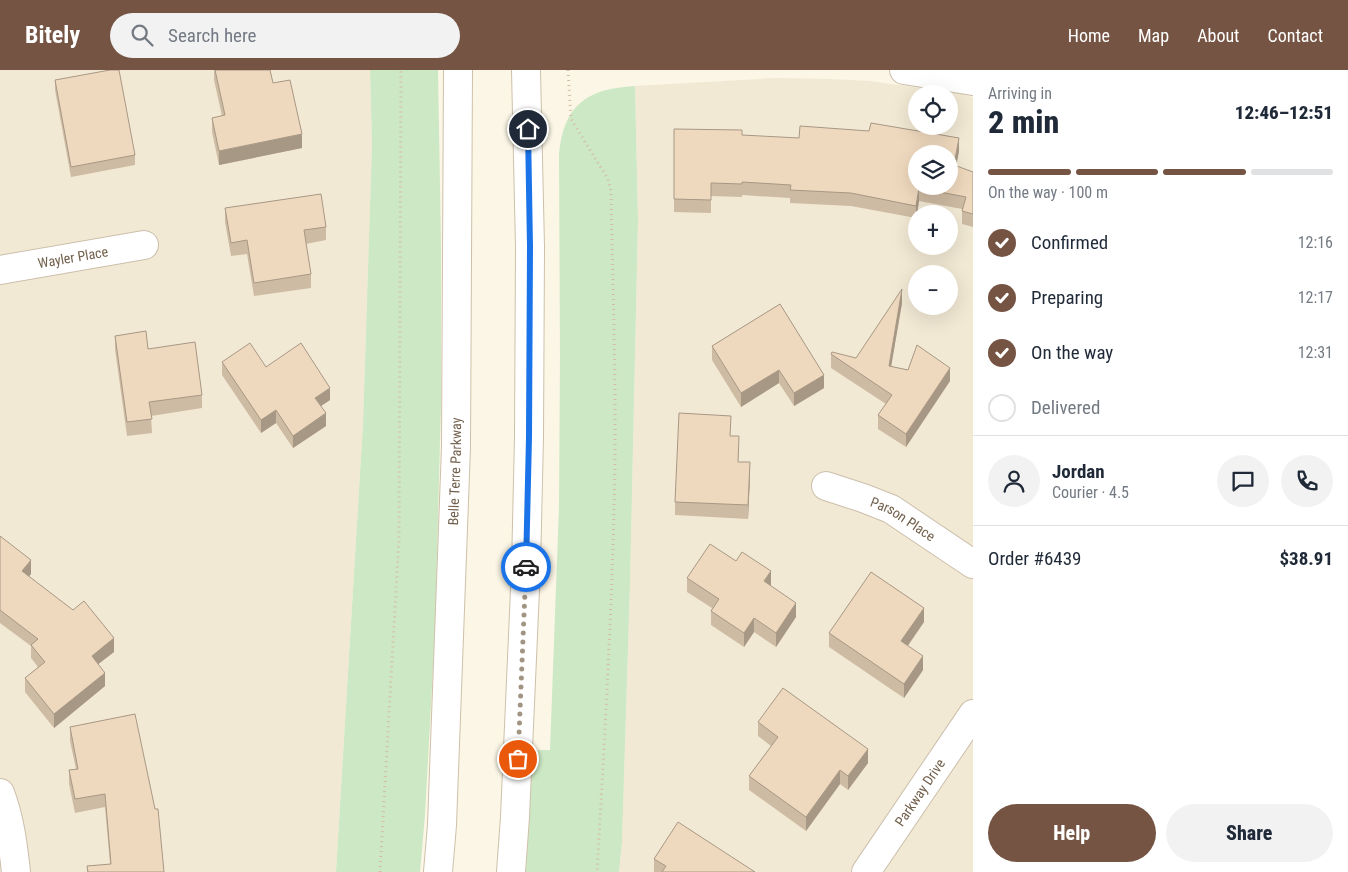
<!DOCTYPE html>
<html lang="en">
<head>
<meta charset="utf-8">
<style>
  body { margin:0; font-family:"Roboto Condensed",sans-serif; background:#f2f2f3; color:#1f2937; height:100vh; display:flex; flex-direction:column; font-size:19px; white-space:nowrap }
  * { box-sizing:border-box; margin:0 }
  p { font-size:16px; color:#747a83 }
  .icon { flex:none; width:28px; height:28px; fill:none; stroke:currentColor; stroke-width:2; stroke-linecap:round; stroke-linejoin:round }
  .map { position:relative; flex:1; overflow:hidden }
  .side { display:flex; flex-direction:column; background:#fff; width:375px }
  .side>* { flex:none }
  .buttons { position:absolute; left:908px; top:15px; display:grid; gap:10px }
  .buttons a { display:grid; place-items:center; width:50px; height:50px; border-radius:50%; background:#fff; box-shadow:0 5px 20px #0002; font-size:25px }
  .pin { position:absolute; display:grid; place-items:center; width:42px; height:42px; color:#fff; margin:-21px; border:2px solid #fff; border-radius:50%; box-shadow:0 1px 5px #0007 }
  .courier { position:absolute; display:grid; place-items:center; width:50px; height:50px; margin:-25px; border:4px solid #1a73e8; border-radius:50%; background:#fff; color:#222; box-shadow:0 1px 6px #0007 }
  .head em { font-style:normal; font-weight:800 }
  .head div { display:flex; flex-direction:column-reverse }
  .head { display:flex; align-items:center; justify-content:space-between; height:85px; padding:0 15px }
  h1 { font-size:32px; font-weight:800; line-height:38px }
  .bar { display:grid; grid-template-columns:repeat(4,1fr); gap:8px 5px; align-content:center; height:60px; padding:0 15px }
  .bar i { height:6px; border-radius:4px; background:#e0e1e3 }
  .bar .on { background:#755443 }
  .bar p { grid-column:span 4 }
  .line { display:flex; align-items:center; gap:12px; padding:0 15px; border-top:1px solid #e0e1e3 }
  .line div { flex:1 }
  .round { display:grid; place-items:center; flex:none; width:52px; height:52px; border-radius:26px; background:#f2f2f3 }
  ol { padding:0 15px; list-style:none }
  li { display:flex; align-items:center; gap:15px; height:55px }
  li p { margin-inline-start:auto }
  li .icon { padding:5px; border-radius:50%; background:#755443; color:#fff; stroke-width:4 }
  li:last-child { color:#747a83 }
  li i { width:28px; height:28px; border:2px solid #e0e1e3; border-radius:50% }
  .button { display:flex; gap:10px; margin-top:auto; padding:10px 15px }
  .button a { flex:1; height:58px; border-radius:30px; background:#755443; color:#fff; font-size:20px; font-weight:800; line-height:58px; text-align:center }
  .button a+a { background:#f2f2f3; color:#1f2937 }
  header { display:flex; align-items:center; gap:30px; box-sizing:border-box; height:70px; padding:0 25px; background:#755443; color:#fff }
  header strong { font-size:24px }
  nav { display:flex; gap:28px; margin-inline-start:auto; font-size:18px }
  .search { width:350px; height:45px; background:#f2f2f3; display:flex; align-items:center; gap:12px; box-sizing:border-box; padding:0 18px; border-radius:28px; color:#747a83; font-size:19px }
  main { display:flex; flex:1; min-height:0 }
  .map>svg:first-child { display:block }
</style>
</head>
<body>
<header>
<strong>Bitely</strong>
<div class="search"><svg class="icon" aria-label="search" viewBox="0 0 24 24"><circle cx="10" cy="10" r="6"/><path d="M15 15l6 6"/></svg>Search here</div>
<nav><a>Home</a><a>Map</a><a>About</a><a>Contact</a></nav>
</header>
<main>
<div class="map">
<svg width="973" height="802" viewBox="0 0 973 802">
  <rect width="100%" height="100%" fill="#fbf6e5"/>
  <!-- residential -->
  <g fill="#f2e9d4" fill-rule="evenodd">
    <polygon points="0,0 370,0 372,74 363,354 336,802 0,802"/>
    <path d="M775,8L828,9L870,11L962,24L973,27V802H619L622,772L630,514L638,150L635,16ZM916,24H949V56H916ZM916,84H949V116H916ZM916,144H949V176H916ZM916,204H949V236H916Z"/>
  </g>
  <!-- green -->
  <g fill="#cde8c4">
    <polygon points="370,0 438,0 441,175 441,334 435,561 425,745 420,802 336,802 363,354 372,74"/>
    <path d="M635,16L638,150L630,514L622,772L619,802H526L532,700L536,680H550L559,437L560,286L559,84C564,34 587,19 635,16Z"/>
  </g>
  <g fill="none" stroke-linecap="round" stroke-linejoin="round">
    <!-- minor casing -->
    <g stroke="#ccbfac" stroke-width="30">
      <g id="minor">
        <path id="s1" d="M0,200L144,175"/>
        <path id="s2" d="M826,416L863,428L891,439L973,494"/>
        <path d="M0,723C10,749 13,775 16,802"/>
        <path id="s3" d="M866,802L973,644"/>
      </g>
    </g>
    <!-- tertiary casing -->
    <g stroke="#ccbfac" stroke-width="30">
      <polyline id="tertiary" points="904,0 973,11"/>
    </g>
    <!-- secondary casing -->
    <g stroke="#cec0aa" stroke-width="30">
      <g id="secondary">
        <path id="s4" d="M438,802L442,755L456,377L458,0"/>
        <polyline points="511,802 515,747 526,497 529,367 530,177 526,0"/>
      </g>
    </g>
    <!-- path -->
    <g stroke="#d3bda2" stroke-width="3" stroke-dasharray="1 4" stroke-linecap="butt">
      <path d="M568,0L571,49L608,109L611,121C613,227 617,333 614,439C611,560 604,681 597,802"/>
      <polyline points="380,802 399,468 401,0"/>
    </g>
    <!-- minor -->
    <use href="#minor" stroke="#fff" stroke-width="28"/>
    <!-- tertiary -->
    <use href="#tertiary" stroke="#fff" stroke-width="28"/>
    <!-- secondary -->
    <use href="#secondary" stroke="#fff" stroke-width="28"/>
  </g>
  <!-- wall -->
  <g fill="#cebba3">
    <polygon points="214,0 270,0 273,13 302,78 219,95 212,62 212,48 222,46 214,10"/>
    <polygon points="55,10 135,85 135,95 71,107 55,20"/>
    <polygon points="674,59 742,65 959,81 956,96 973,102 973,157 962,154 962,139 919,131 917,144 916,144 916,148 851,136 790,133 790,128 742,125 742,127 711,126 711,143 674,142"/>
    <polygon points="225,138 326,157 326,170 306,174 311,204 311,218 254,226 247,184 231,186 225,152"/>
    <polygon points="902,233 891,296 950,311 906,377 878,359 878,345 886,334 831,298 831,284 856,288"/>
    <polygon points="780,234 824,318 794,336 779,313 741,337 712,290 712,276"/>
    <polygon points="115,266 148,279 202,325 202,338 151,346 152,363 127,366 115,279"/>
    <polygon points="222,292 266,297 330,330 321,336 326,356 293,378 276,353 261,363 222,305"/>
    <polygon points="731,366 739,380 738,392 750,406 748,449 675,445 675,432"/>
    <polygon points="0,466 31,504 29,506 114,582 98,594 105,616 54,658 25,622 25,608 38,597 31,588 31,576 0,553"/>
    <polygon points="687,508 771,515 770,515 796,547 776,577 754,562 744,577 711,555 711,541 712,538 687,522"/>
    <polygon points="924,552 908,576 923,600 904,628 829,577 829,563"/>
    <polygon points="758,652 868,693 848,720 840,714 806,761 749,720 749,706 771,676 758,666"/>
    <polygon points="70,657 164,802 87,802 87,796 110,794 105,737 75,743 69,714 69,700 76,699 70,671"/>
    <polygon points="654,789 755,802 654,802"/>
  </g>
  <!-- shaded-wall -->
  <g fill="#a79885">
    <polygon points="302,64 302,78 219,95 219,81"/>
    <polygon points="959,68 959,81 954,108 954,95"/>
    <polygon points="919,118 919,131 917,144 916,144 916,148 916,136"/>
    <polygon points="902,219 902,233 889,309 889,296"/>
    <polygon points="950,298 950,311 906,377 906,364"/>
    <polygon points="779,300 779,313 741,337 741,323"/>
    <polygon points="824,305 824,318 794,336 794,323"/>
    <polygon points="330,318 330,330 315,340 315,328"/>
    <polygon points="276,340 276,353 261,363 261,350"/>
    <polygon points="326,343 326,356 293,378 293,366"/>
    <polygon points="750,392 750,406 748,449 748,435"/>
    <polygon points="31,490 31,504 22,515 22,501"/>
    <polygon points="771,501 771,515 764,525 764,511"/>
    <polygon points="796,533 796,547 776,577 776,563"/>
    <polygon points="924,538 924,552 901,585 901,571"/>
    <polygon points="754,548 754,562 744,577 744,563"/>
    <polygon points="114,568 114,582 92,599 92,586"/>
    <polygon points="923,586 923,600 904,628 904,614"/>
    <polygon points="105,603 105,616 54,658 54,644"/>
    <polygon points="868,679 868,693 848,720 848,706"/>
    <polygon points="840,700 840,714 806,761 806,747"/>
  </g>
  <!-- building -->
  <g fill="#efd9be" stroke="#a79885" fill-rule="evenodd">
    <polygon points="110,0 119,0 135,85 71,97 55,10"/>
    <polygon points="215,0 270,0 273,13 290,10 302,64 219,81 212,48 225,45"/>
    <path d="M871,53L959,68L954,95L973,102V144L962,141L966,127L919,118L916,136L851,123L790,120L791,115L742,112V114L711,113V130L674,129V59L742,60V65L799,68L800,56L869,61ZM916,84H949V116H916Z"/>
    <polygon points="321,124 326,157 304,160 311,204 254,213 247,170 231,173 225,138"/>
    <polygon points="902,219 889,296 908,300 917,275 950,298 906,364 878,345 892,325 831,284 832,282 856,288"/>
    <polygon points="780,234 824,305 794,323 779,300 741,323 712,276"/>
    <polygon points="146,261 148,279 195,272 202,325 149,332 152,349 127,352 115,266"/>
    <polygon points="250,273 266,297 301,273 330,318 315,328 326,343 293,366 276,340 261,350 222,292"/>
    <polygon points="679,343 731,346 730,366 739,366 738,392 750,392 748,435 675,432"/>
    <polygon points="0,466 31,490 22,501 73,540 84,531 114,568 92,586 105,603 54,644 25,608 45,592 31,575 38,569 0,540"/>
    <polygon points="710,474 736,491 742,482 771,501 764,511 796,533 776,563 754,548 744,563 711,541 719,529 687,508"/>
    <polygon points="871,502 924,538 901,571 923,586 904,614 829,563"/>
    <polygon points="783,618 868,679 848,706 840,700 806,747 749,706 778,667 758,652"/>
    <polygon points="135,644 155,739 158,739 164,802 88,802 87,796 111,794 105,724 75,729 69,700 78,699 70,657"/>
    <polygon points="678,752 755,802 662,802 666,796 654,789"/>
  </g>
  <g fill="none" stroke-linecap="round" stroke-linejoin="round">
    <!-- done -->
    <polyline stroke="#a29482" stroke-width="5" stroke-dasharray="0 9" points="518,689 526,497"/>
    <!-- route -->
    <polyline stroke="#1a73e8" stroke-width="6" points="526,497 529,367 530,177 528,59"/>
  </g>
  <g text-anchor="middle" stroke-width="4" stroke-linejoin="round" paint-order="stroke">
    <!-- street labels -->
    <g font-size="14" fill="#72604c" stroke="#fefaeb">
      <text dy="5" stroke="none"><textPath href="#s1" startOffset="74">Wayler Place</textPath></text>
      <text dy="5" stroke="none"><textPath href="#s4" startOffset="401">Belle Terre Parkway</textPath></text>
      <text dy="5" stroke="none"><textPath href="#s2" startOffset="84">Parson Place</textPath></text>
      <text dy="5" stroke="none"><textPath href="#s3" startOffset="96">Parkway Drive</textPath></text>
    </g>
  </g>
</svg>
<div class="buttons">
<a><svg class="icon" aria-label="locate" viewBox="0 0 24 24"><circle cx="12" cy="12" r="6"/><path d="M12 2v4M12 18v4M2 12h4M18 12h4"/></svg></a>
<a><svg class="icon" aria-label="layers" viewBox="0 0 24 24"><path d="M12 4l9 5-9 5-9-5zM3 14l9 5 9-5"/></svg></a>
<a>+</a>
<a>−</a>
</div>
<div class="pin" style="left:518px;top:689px;background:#ea580c"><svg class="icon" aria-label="bag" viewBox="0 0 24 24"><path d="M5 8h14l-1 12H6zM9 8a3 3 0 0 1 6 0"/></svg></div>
<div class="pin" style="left:528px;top:59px;background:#1f2937"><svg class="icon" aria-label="home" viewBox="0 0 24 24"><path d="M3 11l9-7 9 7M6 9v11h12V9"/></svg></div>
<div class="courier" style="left:526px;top:497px"><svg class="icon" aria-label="car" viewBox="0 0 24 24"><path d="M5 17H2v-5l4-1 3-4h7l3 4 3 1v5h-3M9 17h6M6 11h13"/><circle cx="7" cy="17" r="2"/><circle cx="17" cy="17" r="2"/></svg></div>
</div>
<section class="side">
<div class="head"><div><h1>2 min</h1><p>Arriving in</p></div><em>12:46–12:51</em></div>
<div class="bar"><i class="on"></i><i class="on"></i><i class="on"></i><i></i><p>On the way · 100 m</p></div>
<ol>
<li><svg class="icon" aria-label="check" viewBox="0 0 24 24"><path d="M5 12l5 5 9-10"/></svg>Confirmed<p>12:16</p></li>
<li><svg class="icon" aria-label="check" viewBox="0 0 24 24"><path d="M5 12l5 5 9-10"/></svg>Preparing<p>12:17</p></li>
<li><svg class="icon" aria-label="check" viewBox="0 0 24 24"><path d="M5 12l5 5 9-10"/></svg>On the way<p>12:31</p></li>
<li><i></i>Delivered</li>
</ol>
<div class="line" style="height:90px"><a class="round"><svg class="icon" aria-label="person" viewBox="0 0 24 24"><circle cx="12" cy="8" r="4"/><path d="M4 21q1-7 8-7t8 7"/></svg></a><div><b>Jordan</b><p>Courier · 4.5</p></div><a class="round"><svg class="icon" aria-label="chat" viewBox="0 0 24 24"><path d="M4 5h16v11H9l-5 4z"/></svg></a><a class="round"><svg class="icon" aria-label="phone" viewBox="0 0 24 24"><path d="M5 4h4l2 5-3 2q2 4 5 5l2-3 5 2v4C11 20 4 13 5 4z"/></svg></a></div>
<div class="line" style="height:65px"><div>Order #6439</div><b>$38.91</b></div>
<div class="button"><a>Help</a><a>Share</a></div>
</section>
</main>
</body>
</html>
